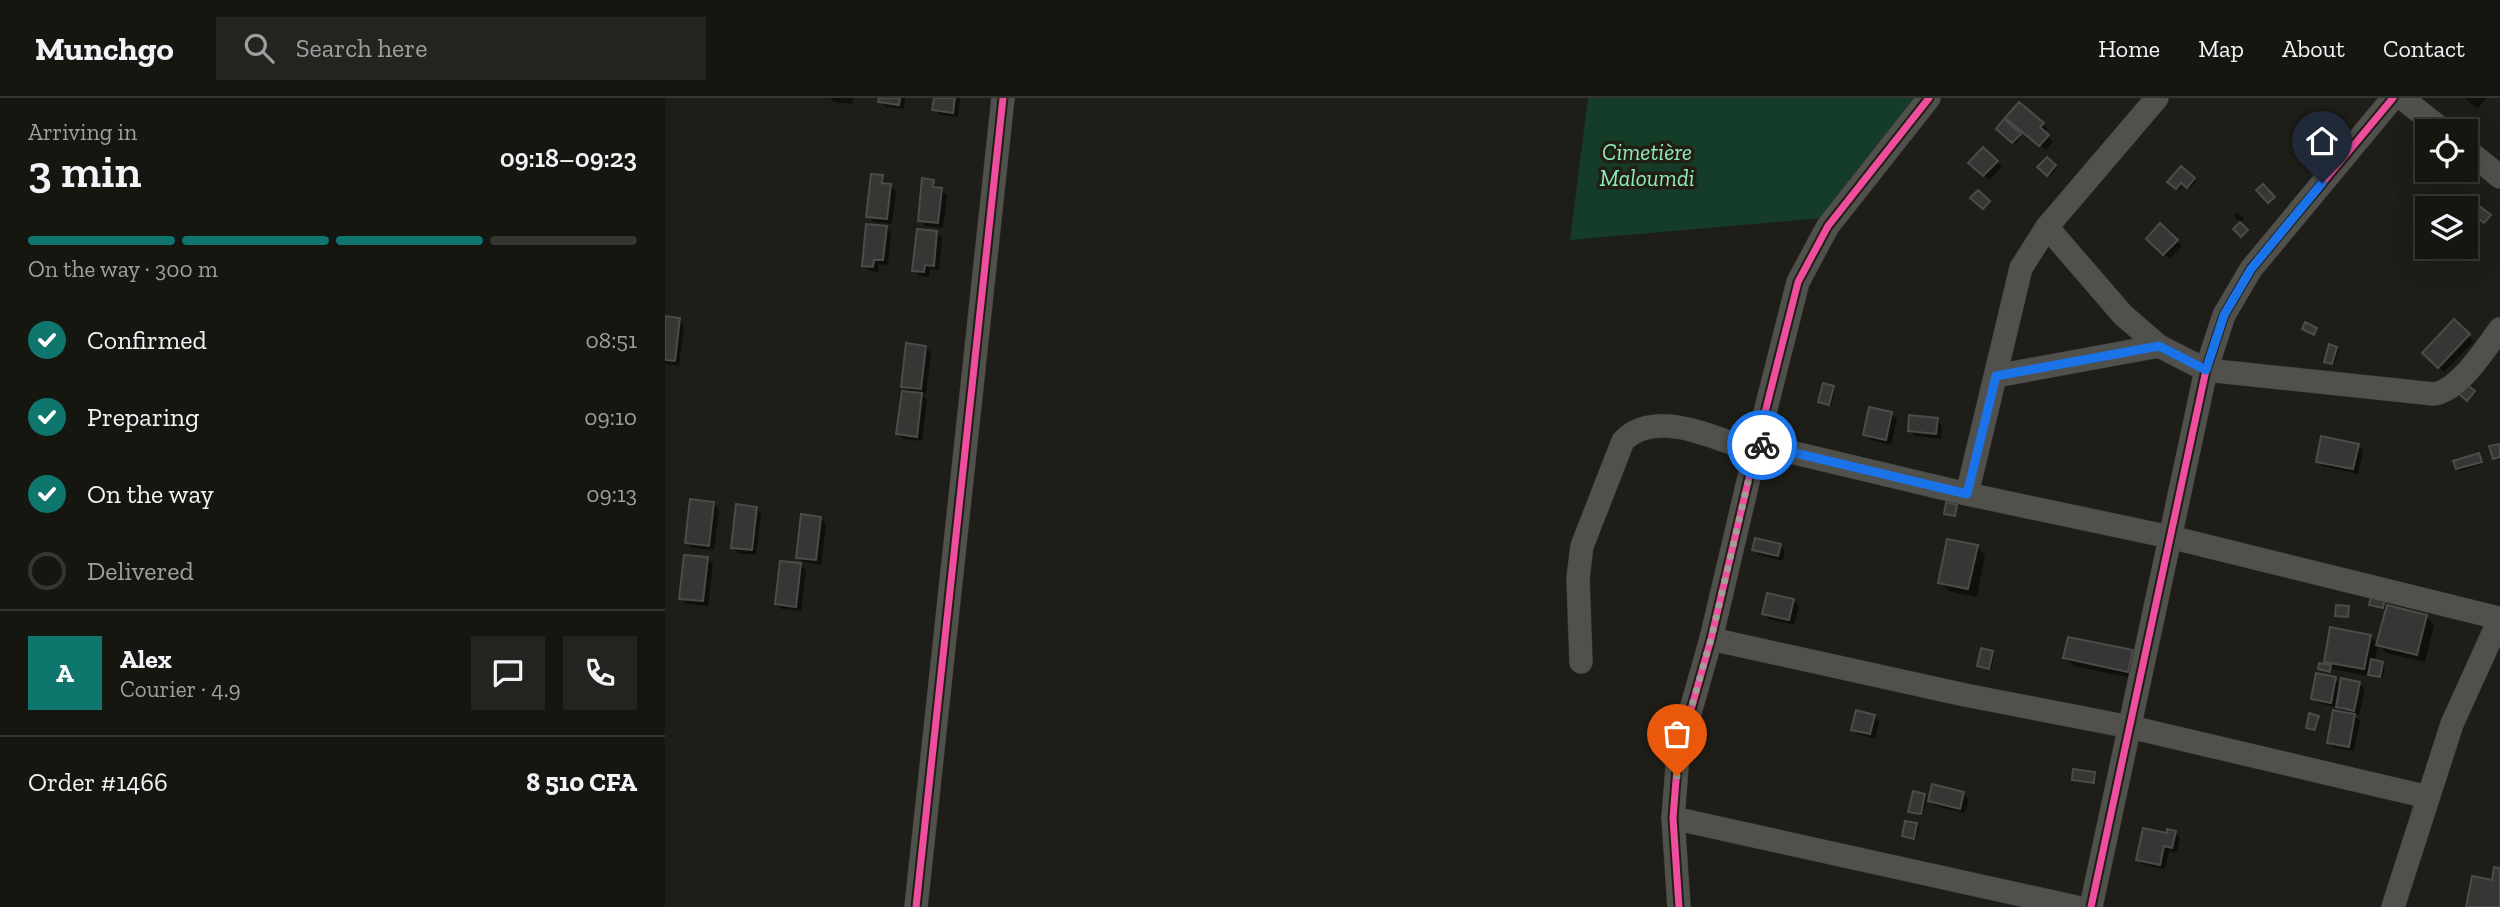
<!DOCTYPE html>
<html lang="en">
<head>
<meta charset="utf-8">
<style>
  body { margin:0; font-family:"Zilla Slab",serif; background:#23231f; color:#f1f3f6; height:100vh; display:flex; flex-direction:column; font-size:26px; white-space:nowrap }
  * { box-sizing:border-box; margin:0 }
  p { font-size:23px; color:#9e9f9f }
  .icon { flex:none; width:38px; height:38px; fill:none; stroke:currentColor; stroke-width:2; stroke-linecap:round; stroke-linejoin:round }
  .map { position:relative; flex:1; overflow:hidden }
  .panel { display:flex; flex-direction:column; background:#161611; width:665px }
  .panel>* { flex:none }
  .tools { position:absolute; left:1750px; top:21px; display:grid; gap:14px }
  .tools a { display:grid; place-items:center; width:63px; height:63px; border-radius:0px; background:#161611; box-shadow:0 7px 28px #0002,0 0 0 2px #353531; font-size:35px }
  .pin { position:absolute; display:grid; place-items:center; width:60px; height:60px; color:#fff; margin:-72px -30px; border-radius:50% 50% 50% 0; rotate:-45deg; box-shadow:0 0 7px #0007 }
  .pin .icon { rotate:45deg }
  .courier { position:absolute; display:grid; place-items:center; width:70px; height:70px; margin:-35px; border:5px solid #1a73e8; border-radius:50%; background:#fff; color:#222; box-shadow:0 2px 9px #0007 }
  .summary em { font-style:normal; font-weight:600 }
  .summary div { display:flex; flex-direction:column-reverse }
  .summary { display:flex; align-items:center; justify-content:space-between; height:119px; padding:0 28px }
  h1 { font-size:46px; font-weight:600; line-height:52px }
  .bar { display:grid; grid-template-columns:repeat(4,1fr); gap:10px 7px; align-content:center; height:84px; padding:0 28px }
  .bar i { height:9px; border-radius:5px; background:#353531 }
  .bar .active { background:#0f766e }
  .bar p { grid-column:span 4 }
  .line { display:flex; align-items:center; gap:18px; padding:0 28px; border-top:2px solid #353531 }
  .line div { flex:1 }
  .round { display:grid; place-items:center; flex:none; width:74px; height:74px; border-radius:0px; background:#23231f }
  ol { padding:0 28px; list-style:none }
  li { display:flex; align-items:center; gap:21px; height:77px }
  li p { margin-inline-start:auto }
  li .icon { padding:7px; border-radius:50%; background:#0f766e; color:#fff; stroke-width:4 }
  li:last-child { color:#9e9f9f }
  li i { width:38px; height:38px; border:4px solid #353531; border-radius:50% }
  header { display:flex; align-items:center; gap:42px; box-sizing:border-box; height:98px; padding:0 35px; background:#161611; border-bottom:2px solid #353531 }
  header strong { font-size:33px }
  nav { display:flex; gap:38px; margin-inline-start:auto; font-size:24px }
  .search { width:490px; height:63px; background:#23231f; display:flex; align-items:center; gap:18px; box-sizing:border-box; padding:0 24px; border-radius:0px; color:#9e9f9f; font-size:26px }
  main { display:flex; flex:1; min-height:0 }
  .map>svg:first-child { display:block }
</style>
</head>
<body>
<header>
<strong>Munchgo</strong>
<div class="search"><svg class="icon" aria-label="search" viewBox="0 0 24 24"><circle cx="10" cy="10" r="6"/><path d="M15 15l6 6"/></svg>Search here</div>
<nav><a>Home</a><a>Map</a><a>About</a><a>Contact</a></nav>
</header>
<main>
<section class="panel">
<div class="summary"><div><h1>3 min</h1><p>Arriving in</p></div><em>09:18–09:23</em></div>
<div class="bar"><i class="active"></i><i class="active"></i><i class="active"></i><i></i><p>On the way · 300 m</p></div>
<ol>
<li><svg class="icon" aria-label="check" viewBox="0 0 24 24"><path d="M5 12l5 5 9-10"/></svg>Confirmed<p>08:51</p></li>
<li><svg class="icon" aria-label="check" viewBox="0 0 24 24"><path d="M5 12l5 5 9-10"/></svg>Preparing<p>09:10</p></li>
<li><svg class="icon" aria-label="check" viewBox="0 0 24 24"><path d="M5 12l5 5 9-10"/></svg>On the way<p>09:13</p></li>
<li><i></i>Delivered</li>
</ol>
<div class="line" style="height:126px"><b class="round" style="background:#0f766e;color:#fff">A</b><div><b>Alex</b><p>Courier · 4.9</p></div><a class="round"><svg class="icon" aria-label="chat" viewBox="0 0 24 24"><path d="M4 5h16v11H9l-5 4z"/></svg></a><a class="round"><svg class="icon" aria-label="phone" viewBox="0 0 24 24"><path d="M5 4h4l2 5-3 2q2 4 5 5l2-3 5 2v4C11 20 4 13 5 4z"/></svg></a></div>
<div class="line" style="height:91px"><div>Order #1466</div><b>8 510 CFA</b></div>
</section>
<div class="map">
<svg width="1835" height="809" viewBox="0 0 1835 809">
  <rect width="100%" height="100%" fill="#1e1d17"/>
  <!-- green -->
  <polygon fill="#153b29" points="923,0 1254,0 1158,120 905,142"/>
  <!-- shadow -->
  <g fill="#0007">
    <polygon points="165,0 188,0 188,6 169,4"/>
    <polygon points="216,0 240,0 239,11 221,9 215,4"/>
    <polygon points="271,0 295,0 293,19 275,17 269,12"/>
    <polygon points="1800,0 1822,0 1812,11"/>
    <polygon points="1339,24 1356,39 1351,46 1333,30"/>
    <polygon points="1348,25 1378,26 1383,31 1379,35 1388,44 1381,52"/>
    <polygon points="1318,51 1337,69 1324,82 1306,65"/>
    <polygon points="1382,61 1392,70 1385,78 1375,69"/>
    <polygon points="1516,70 1531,83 1525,91 1519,86 1514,92 1505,84"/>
    <polygon points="217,79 222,84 222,87 231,93 227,126 209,124 203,118"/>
    <polygon points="268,83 273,92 282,97 278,130 260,128 254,122"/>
    <polygon points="1572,114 1579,121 1576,125 1569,118"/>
    <polygon points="1495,128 1517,148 1505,161 1483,141"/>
    <polygon points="221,129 226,135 223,167 214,166 213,174 204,173 199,167"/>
    <polygon points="272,134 277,140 274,172 265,171 264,179 255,178 249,173"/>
    <polygon points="0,220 14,221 19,227 14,268 0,266"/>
    <polygon points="1789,224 1809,243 1779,274 1760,255"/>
    <polygon points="261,249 266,255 261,296 255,295 262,302 257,343 239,341 233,336 245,296 237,288"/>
    <polygon points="1672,250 1674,252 1669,267 1663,265 1661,263"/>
    <polygon points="1168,289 1170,292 1166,308 1157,306 1155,303"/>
    <polygon points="1226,316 1232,321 1226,347 1205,342 1200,337"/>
    <polygon points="1272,321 1277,327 1276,341 1250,338 1245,333"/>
    <polygon points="1693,347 1698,353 1693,376 1658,368 1652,363"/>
    <polygon points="1814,357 1818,366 1795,373 1792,371"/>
    <polygon points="48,405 54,411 49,452 27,450 22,445"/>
    <polygon points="91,410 96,416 91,457 73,455 68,449"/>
    <polygon points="156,421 161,426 156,467 138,464 133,459"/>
    <polygon points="1115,448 1120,453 1118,463 1094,457 1089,451"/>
    <polygon points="1312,449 1320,457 1312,499 1283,493 1275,484"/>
    <polygon points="43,461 48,466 43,508 22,506 16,500"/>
    <polygon points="135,467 141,472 136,513 117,511 112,506"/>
    <polygon points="1719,502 1720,508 1761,519 1769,527 1760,564 1722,555 1713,546 1710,564 1720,568 1717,581 1667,571 1667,575 1657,573 1655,567 1667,570 1661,563 1705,538 1713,546 1722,512 1705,507"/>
    <polygon points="1128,503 1134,508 1129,527 1104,521 1099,516"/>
    <polygon points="1467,554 1475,562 1471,581 1409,568 1400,559"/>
    <polygon points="1327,555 1329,557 1326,572 1316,570 1314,567"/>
    <polygon points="1670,581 1676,587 1694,586 1700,591 1694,617 1687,616 1695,623 1689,653 1669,650 1664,645 1680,616 1671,607 1671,609 1653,605 1648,600"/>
    <polygon points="1209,619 1214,624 1210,641 1193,636 1188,631"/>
    <polygon points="1653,619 1655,621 1652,633 1645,632 1643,629"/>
    <polygon points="1429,676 1432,678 1430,687 1409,682"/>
    <polygon points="1298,696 1304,701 1300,715 1270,708 1265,702"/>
    <polygon points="1259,698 1262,700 1257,718 1247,715 1245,713"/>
    <polygon points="1251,727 1254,729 1251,742 1241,740 1239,738"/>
    <polygon points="1510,735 1515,740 1512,754 1504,753 1500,771 1478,767 1473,761"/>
  </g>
  <!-- building -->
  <g fill="#383635" stroke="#4d4b4a" stroke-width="2">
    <polygon points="214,0 235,0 234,7 213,4"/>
    <polygon points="269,0 290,0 288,15 267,12"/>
    <polygon points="1354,4 1379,25 1375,29 1384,37 1374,48 1340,20"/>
    <polygon points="1339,21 1356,36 1347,45 1331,31"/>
    <polygon points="1318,49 1333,63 1318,78 1303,65"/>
    <polygon points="1382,59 1391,67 1382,78 1372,69"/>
    <polygon points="1516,68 1530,80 1522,90 1516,85 1511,91 1502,84"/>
    <polygon points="206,76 218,77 217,85 226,86 222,121 201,119"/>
    <polygon points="257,80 269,82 268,89 277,90 273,125 253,123"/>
    <polygon points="1598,86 1610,99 1603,105 1591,92"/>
    <polygon points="1313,92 1325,103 1318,111 1305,100"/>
    <polygon points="1809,104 1826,117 1819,125 1803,113"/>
    <polygon points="1575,124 1583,132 1576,139 1568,131"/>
    <polygon points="1495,125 1513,142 1498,157 1481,141"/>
    <polygon points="201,126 222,128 218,162 209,162 208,169 197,168"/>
    <polygon points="252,131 272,133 269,168 260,167 259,174 247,173"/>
    <polygon points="0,218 15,220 10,263 0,262"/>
    <polygon points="1789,221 1805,236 1773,270 1757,255"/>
    <polygon points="1640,224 1652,230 1649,237 1637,231"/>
    <polygon points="241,245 261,248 256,291 236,289"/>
    <polygon points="1664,246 1672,249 1667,266 1659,264"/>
    <polygon points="1158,285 1169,288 1164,307 1153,304"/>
    <polygon points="1801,286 1810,293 1802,303 1793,295"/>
    <polygon points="237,293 257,295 252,339 231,336"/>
    <polygon points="1204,309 1227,314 1221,342 1198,337"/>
    <polygon points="1244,317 1273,320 1271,336 1243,333"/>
    <polygon points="1656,338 1694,346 1688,371 1651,364"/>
    <polygon points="1835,346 1835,359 1828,361 1824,348"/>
    <polygon points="1814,355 1817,364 1791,371 1788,363"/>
    <polygon points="25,401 49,404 44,448 20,445"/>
    <polygon points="1281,404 1292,407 1290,418 1279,416"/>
    <polygon points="71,406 92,409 87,452 66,450"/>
    <polygon points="136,416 156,419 151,462 131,460"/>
    <polygon points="1090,440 1116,446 1113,458 1087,452"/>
    <polygon points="1282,441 1313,447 1303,491 1273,485"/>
    <polygon points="19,457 43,459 38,503 14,501"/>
    <polygon points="115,463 136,465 131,509 110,506"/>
    <polygon points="1102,495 1129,501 1124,522 1097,516"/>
    <polygon points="1706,498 1720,501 1718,510 1704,507"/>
    <polygon points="1671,507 1684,508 1683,519 1670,518"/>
    <polygon points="1722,507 1762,517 1752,557 1711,547"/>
    <polygon points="1665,529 1706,537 1699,571 1659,564"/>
    <polygon points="1403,539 1468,552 1463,574 1398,560"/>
    <polygon points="1316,550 1328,553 1324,571 1312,568"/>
    <polygon points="1706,561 1718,564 1715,579 1703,577"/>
    <polygon points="1654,565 1666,567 1665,574 1653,571"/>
    <polygon points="1651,575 1671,579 1666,605 1646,601"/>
    <polygon points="1676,580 1695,584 1689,613 1671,609"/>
    <polygon points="1191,612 1210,617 1205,636 1186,632"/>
    <polygon points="1668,612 1690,616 1684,649 1662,645"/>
    <polygon points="1644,615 1654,618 1650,632 1641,630"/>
    <polygon points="1408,671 1430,674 1429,685 1407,682"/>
    <polygon points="1267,686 1299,694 1295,711 1263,703"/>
    <polygon points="1248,693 1260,696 1256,716 1243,714"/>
    <polygon points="1240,723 1252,725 1249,741 1237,738"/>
    <polygon points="1478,730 1502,735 1502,731 1511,733 1507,750 1499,748 1495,767 1471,762"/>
    <polygon points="1829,769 1835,770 1835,809 1801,809 1807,778 1827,782"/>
  </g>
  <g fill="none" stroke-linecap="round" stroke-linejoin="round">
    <!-- minor casing -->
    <g stroke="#373733" stroke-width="24">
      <g id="minor">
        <polyline points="1737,0 1779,33"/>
        <polyline points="1801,51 1835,79"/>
        <path d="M1382,129L1458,217L1494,248L1541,272L1769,296C1795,292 1819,252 1835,231"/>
        <polyline points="1331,278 1494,248"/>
        <polyline points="1092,346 1302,396 1505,439 1834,520"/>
        <polyline points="1302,396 1356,170 1382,129 1492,0"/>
        <polyline points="1046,541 1300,597 1465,629 1763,699"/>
        <path d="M916,564L913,480L917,448L958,343C991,309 1052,341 1090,354"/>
        <polyline points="1008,720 1411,809"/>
        <polyline points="251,809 338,0"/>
        <polyline points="1014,809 1008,720 1013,657 1046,541 1090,354 1133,184 1163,128 1264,0"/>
        <polyline points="1426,809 1541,272 1559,217 1586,171 1728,0"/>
        <polyline points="1728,809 1787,626 1835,520"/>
      </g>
    </g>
    <!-- minor -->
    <use href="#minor" stroke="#50504c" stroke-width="23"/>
    <!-- cycleway casing -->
    <g stroke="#211e14" stroke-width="11">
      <g id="cycleway">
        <polyline points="251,809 338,0"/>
        <polyline points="1014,809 1008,720 1013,657 1046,541 1090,354 1133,184 1163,128 1264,0"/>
        <polyline points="1426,809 1541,272 1559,217 1586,171 1728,0"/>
      </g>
    </g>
    <!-- cycleway -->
    <use href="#cycleway" stroke="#ef4d9e" stroke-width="7"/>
  </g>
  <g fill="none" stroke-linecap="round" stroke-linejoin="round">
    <!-- done -->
    <polyline stroke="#a09e98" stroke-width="7" stroke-dasharray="0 12.6" points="1012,678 1013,656 1046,541 1092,346 1097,347"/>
    <!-- route -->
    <polyline stroke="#1a73e8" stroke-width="9" points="1097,347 1302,396 1331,278 1494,248 1541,272 1559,217 1586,171 1657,85"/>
  </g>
  <g text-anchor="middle" stroke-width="7" stroke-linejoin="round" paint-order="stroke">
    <!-- park labels -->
    <g font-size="23" font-style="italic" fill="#8febbc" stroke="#211e14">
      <text x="982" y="62">Cimetière<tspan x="982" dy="26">Maloumdi</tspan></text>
    </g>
  </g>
</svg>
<div class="tools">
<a><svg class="icon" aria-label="locate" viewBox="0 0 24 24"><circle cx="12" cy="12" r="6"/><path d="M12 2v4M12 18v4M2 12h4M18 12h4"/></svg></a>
<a><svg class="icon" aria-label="layers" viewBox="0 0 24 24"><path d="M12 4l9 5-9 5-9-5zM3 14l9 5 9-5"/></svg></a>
</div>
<div class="pin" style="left:1012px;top:678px;background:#ea580c"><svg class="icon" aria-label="bag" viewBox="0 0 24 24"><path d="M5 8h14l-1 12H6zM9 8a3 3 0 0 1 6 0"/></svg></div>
<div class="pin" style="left:1657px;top:85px;background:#1f2937"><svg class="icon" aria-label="home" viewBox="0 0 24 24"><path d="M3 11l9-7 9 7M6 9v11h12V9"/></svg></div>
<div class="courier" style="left:1097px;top:347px"><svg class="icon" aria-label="bike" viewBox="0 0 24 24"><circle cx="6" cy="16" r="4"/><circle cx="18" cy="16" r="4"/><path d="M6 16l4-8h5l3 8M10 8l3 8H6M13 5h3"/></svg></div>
</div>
</main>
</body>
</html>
